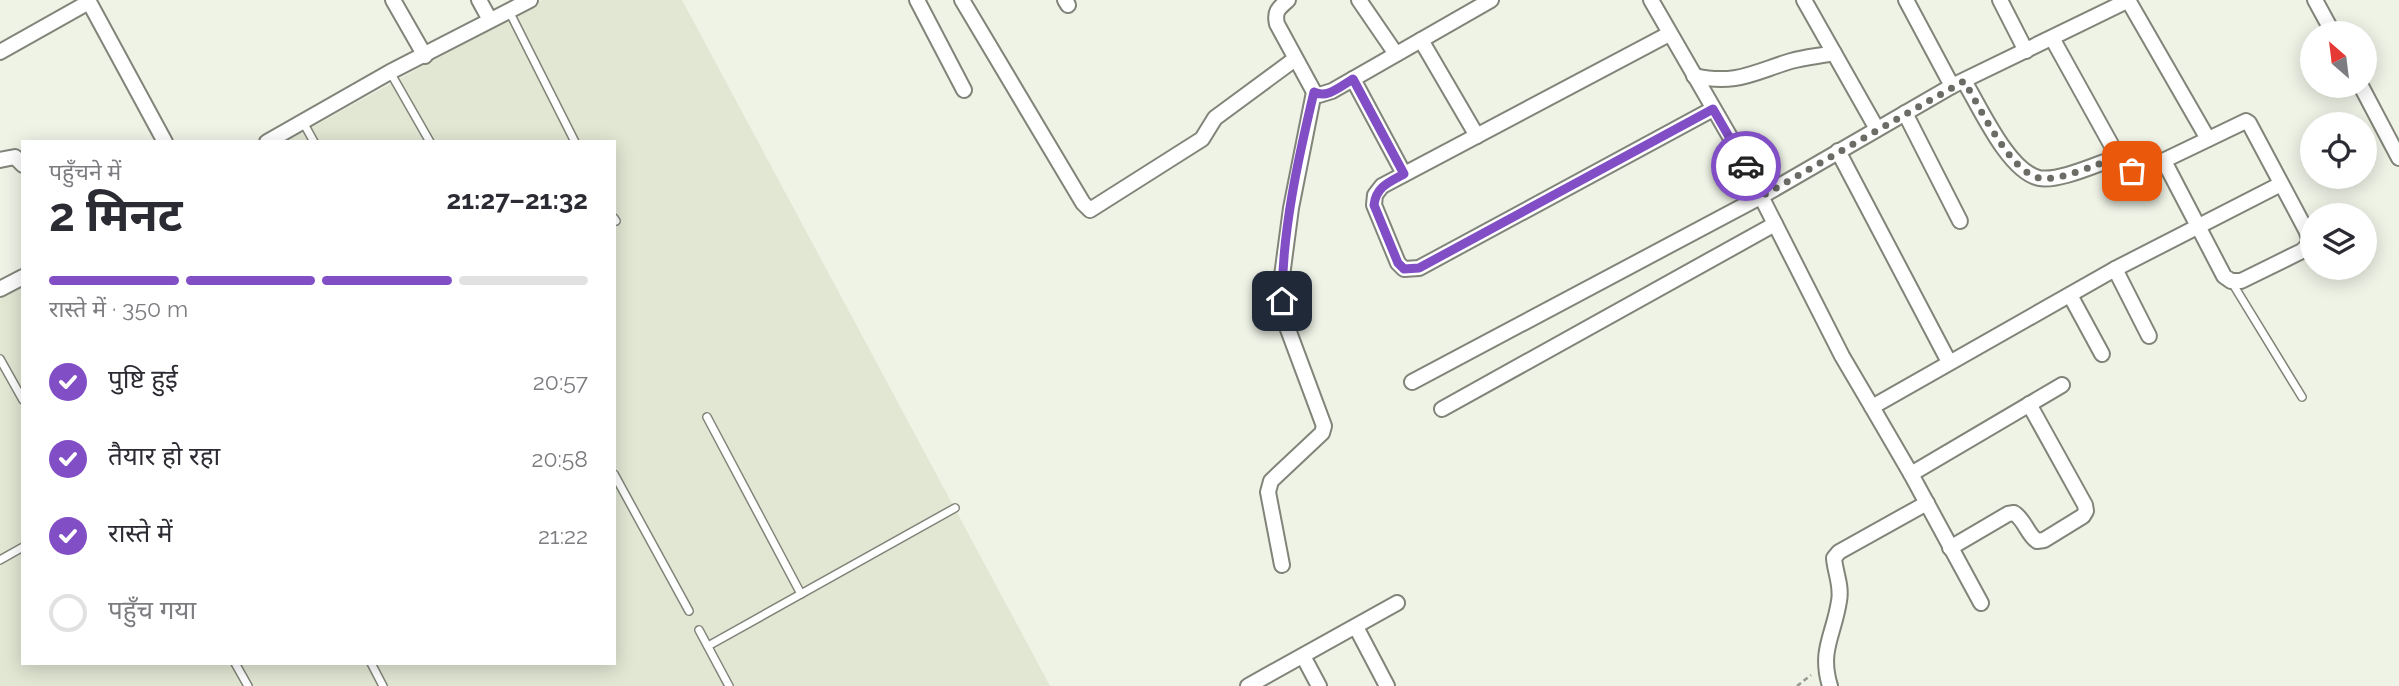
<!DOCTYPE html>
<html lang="hi">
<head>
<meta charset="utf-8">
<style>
  body { margin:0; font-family:Raleway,"Noto Sans Devanagari",sans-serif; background:#f7f7f7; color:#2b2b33; height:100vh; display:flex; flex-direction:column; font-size:26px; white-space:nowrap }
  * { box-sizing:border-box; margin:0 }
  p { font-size:23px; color:#7c7c81 }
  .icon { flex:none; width:38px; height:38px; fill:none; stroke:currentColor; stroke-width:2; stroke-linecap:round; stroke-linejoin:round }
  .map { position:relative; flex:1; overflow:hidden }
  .side { position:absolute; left:21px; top:140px; width:595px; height:525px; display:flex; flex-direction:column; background:#fff; border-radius:0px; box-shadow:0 4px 18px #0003 }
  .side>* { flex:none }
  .needle { width:46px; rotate:332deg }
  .buttons { position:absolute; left:2300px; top:21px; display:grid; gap:14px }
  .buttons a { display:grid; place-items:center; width:77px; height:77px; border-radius:50%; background:#fff; box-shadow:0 4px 18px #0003; font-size:35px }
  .pin { position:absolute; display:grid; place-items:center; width:60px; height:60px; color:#fff; margin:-30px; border-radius:14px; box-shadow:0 4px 10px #0006 }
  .courier { position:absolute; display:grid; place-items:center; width:70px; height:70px; margin:-35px; border:5px solid #814ec6; border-radius:50%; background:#fff; color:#222; box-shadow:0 2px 9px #0007 }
  .summary em { font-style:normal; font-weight:700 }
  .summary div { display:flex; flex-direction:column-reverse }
  .summary { display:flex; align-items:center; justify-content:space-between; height:119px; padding:0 28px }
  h1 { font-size:46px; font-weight:700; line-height:52px }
  .bar { display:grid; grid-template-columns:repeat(4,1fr); gap:10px 7px; align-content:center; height:84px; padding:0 28px }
  .bar i { height:9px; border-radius:5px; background:#e1e1e2 }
  .bar .current { background:#814ec6 }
  .bar p { grid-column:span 4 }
  ol { padding:0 28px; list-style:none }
  li { display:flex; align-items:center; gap:21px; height:77px }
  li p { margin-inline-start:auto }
  li .icon { padding:7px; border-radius:50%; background:#814ec6; color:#fff; stroke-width:4 }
  li:last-child { color:#7c7c81 }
  li i { width:38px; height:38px; border:4px solid #e1e1e2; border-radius:50% }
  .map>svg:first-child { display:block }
</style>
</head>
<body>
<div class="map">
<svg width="2399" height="686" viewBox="0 0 2399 686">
  <rect width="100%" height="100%" fill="#eff3e6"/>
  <!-- built -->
  <polygon fill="#e1e7d3" points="542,0 682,0 1050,686 0,686 0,299 23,286 23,663 614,663 614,142 285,142"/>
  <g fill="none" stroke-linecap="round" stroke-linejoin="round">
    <!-- service casing -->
    <g stroke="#818479" stroke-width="10">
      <g id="service">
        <polyline points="509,11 575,142"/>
        <polyline points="390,72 430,142"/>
        <polyline points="303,122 314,142"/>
        <polyline points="614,218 616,221"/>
        <polyline points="2231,281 2302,397"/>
        <polyline points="0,359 23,400"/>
        <polyline points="707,417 801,594"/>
        <polyline points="614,474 689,611"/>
        <polyline points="0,560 23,547"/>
        <polyline points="699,630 729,686"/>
        <polyline points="708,646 955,508"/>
        <polyline points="235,663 248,686"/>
        <polyline points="371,663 383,686"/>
      </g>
    </g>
    <!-- minor casing -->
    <g stroke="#818479" stroke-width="18">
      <g id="minor">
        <polyline points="88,0 165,142"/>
        <polyline points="393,0 425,56"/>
        <polyline points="479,0 490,20"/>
        <polyline points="917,0 964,90"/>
        <polyline points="962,0 1083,203 1090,210 1202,139 1215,118 1295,59"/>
        <polyline points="1065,0 1068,5"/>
        <path d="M1288,0C1279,8 1274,11 1277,24L1314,92L1319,95L1332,91L1491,0"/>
        <polyline points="1359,0 1396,54"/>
        <polyline points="1651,0 1737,149 1842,356 1872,407 2115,269 2281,184"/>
        <polyline points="1804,0 1877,129"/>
        <polyline points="1906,0 1952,86"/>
        <polyline points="2000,0 2026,51"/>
        <polyline points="2128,0 2208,139"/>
        <polyline points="2315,0 2333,33"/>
        <polyline points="1669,34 1382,186 1375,195 1374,205 1398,263 1404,269 1419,268 1713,109"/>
        <polyline points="2052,38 2118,157"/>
        <polyline points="1421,40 1477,136"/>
        <polyline points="0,52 89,2"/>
        <path d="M1694,76C1736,85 1752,73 1791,61C1805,57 1820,56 1834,53"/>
        <polyline points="1353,79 1404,174"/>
        <path d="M1964,81C1980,107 2008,171 2039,178C2059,182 2099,163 2118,157C2127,168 2130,171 2144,170L2246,121L2249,123L2306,230C2310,240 2310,244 2302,251L2241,281H2231L2224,276L2164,161"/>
        <polyline points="2361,86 2399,158"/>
        <polyline points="1905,113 1960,221"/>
        <polyline points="267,142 390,72 530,0"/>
        <polyline points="1838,151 1949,362"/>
        <polyline points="0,160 15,157 23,165"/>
        <polyline points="2115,269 2149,336"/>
        <polyline points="0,289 23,277"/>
        <polyline points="2070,295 2102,354"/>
        <polyline points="1412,382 1762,196 1952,86 2129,0"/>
        <polyline points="1872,407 1911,474 1981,603"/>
        <polyline points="1442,409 1775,224"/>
        <polyline points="1911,474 2062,385"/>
        <path d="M1950,548L2008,514L2014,513C2025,520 2027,534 2037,541L2044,540L2083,516L2086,511L2085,505L2029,404"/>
        <polyline points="1282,565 1268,492 1271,481 1322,433 1324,426 1286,324 1282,301 1282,276 1291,208 1314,92"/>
        <polyline points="1356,627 1387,686"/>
        <polyline points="1303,656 1319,686"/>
        <polyline points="1248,686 1397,603"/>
        <path d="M1830,686C1819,650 1834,635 1839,601C1842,586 1835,572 1834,558L1839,552L1927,503"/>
      </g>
    </g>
    <!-- path -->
    <polyline stroke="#969990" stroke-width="2.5" stroke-dasharray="5 3.5" stroke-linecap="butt" points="1797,686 1811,675"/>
    <!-- service -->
    <use href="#service" stroke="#fff" stroke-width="7"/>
    <!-- minor -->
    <use href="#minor" stroke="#fff" stroke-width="14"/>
  </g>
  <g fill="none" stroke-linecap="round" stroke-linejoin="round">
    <!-- done -->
    <path stroke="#6a6c65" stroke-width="7" stroke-dasharray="0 12.6" d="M1746,166L1762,196L1964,81C1980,107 2010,172 2039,178C2059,182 2099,163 2118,157L2126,167L2132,171"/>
    <!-- route -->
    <path stroke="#814ec6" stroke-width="9" d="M1282,301C1282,231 1298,159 1314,92C1327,99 1341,86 1353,79L1404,174C1389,182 1376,187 1374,205L1398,263L1404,269L1419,268L1713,109L1746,166"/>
  </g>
</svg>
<div class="buttons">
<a><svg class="needle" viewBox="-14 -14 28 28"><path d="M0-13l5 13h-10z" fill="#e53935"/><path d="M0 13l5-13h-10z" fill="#7c7c81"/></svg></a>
<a><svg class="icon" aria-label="locate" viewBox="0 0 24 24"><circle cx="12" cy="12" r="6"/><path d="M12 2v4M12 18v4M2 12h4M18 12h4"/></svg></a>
<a><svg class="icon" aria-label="layers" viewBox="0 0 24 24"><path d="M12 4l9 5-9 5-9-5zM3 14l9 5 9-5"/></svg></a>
</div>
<div class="pin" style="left:2132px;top:171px;background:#ea580c"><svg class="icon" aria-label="bag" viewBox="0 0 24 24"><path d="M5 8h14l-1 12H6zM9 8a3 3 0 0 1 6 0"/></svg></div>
<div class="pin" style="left:1282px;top:301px;background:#1f2937"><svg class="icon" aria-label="home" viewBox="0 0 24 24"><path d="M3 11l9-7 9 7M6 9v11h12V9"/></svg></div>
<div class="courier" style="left:1746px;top:166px"><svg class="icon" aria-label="car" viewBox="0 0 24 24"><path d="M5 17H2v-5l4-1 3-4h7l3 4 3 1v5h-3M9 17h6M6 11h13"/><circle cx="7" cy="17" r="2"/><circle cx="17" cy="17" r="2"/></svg></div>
<section class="side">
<div class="summary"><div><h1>2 मिनट</h1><p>पहुँचने में</p></div><em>21:27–21:32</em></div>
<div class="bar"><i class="current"></i><i class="current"></i><i class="current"></i><i></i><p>रास्ते में · 350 m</p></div>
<ol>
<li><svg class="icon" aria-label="check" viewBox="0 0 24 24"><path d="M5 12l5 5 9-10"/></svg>पुष्टि हुई<p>20:57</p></li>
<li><svg class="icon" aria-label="check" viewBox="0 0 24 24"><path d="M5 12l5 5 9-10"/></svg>तैयार हो रहा<p>20:58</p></li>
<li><svg class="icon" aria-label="check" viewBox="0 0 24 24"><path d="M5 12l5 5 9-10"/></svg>रास्ते में<p>21:22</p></li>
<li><i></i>पहुँच गया</li>
</ol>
</section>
</div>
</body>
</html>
